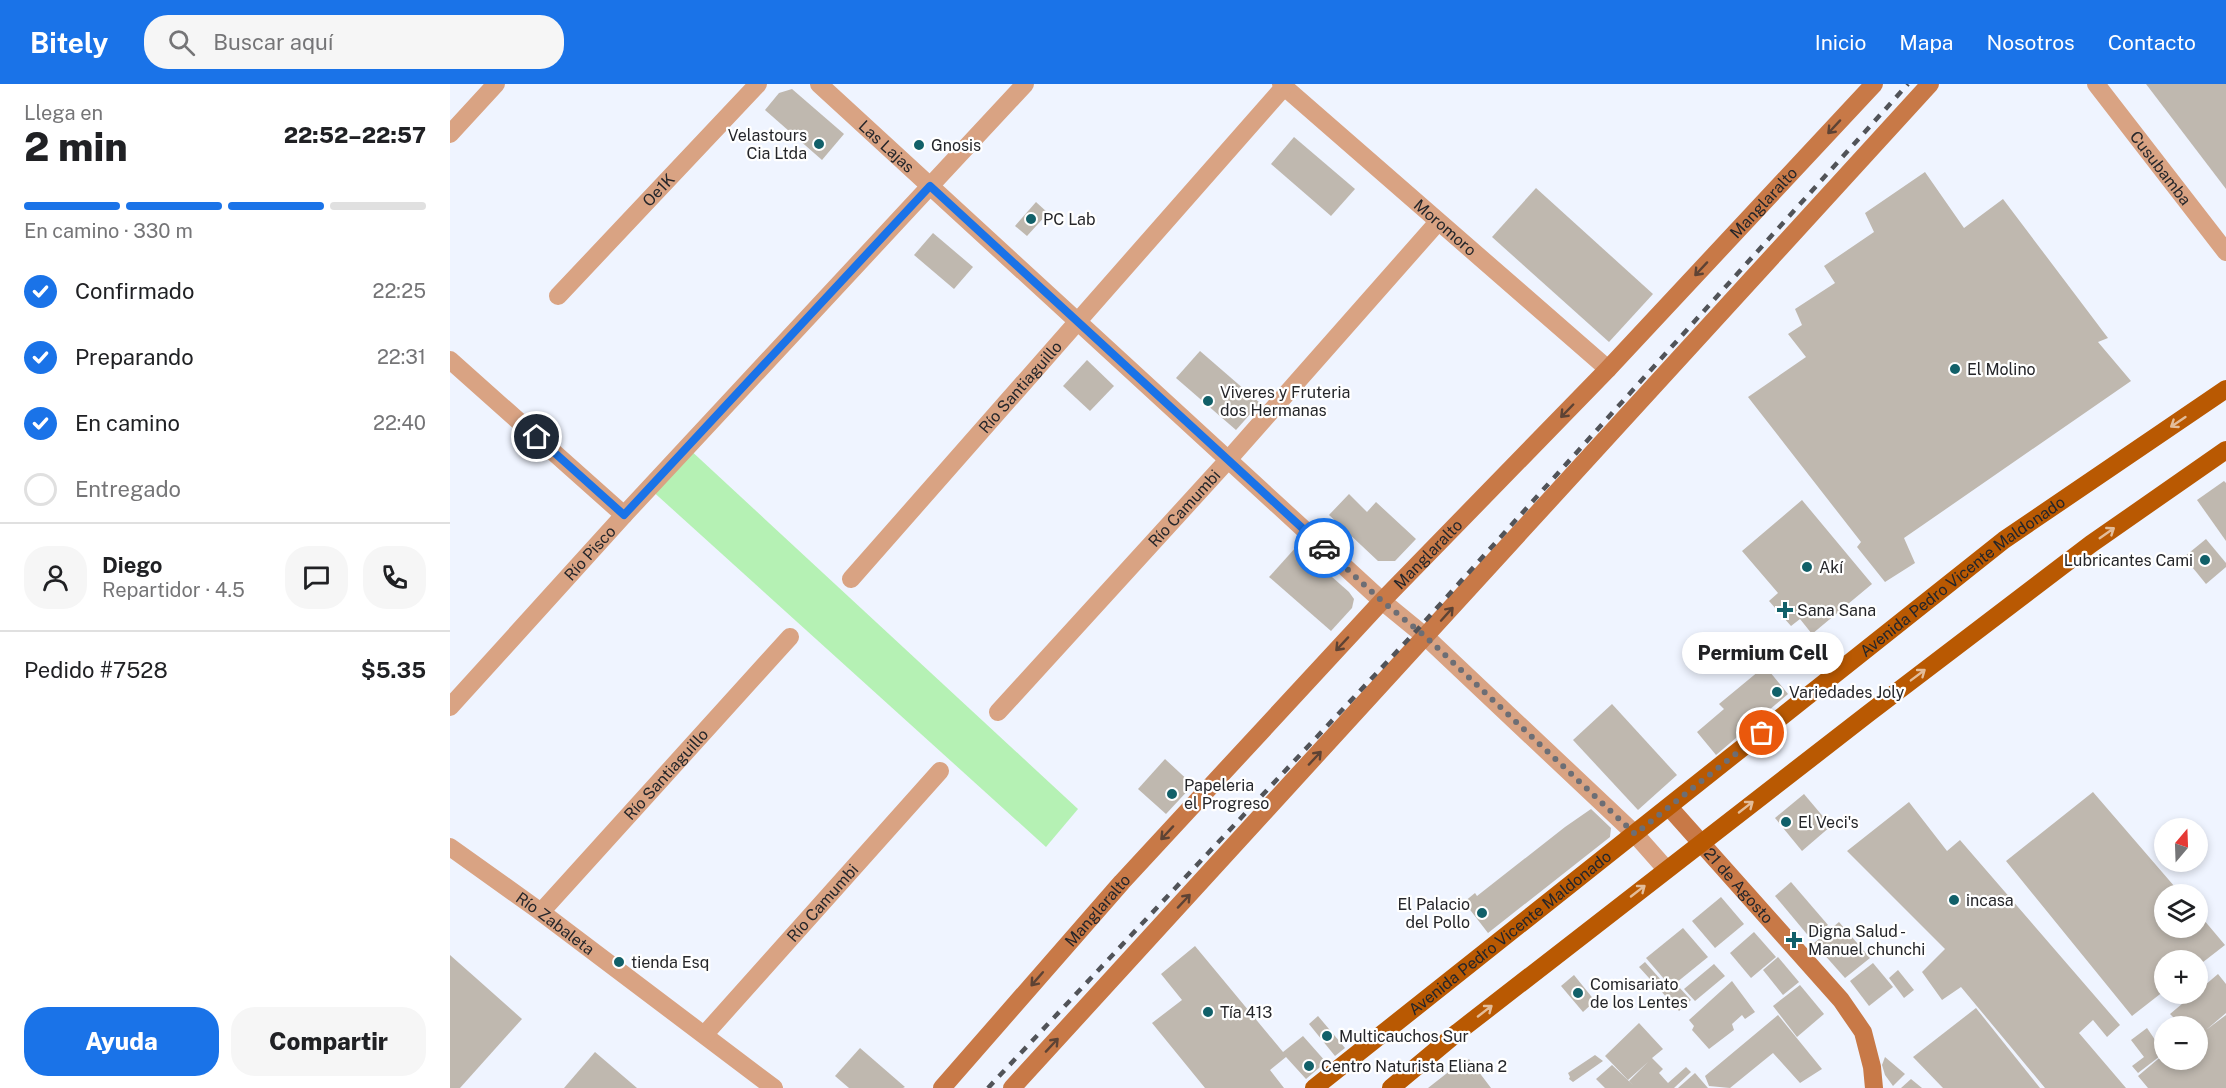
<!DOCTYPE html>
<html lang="es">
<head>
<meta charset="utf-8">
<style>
  body { margin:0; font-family:"Public Sans",sans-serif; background:#f6f6f6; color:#202124; height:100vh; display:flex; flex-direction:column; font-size:22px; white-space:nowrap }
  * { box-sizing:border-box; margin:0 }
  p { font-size:20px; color:#757577 }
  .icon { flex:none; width:33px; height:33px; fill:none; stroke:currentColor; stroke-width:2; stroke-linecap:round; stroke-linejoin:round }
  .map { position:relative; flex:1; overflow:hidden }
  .drawer { display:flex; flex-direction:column; background:#fff; width:450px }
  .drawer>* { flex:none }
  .needle { width:39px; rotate:19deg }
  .buttons { position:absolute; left:1704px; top:734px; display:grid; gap:12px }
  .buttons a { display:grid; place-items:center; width:54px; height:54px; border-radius:50%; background:#fff; box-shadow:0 3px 9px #0003; font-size:30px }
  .pin { position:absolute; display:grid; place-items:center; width:51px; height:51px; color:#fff; margin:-26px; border:3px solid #fff; border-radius:50%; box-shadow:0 2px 6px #0007 }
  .courier { position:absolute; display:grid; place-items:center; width:60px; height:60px; margin:-30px; border:4px solid #1a73e8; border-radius:50%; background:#fff; color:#222; box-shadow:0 2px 8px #0007 }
  .bubble { position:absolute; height:42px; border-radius:21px; background:#fff; box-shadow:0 3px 9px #0003; font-size:20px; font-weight:800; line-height:42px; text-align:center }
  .summary em { font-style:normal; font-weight:800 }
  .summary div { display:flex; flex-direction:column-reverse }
  .summary { display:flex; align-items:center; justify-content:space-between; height:102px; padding:0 24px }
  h1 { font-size:39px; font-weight:800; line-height:45px }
  .bar { display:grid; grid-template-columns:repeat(4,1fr); gap:9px 6px; align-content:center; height:72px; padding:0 24px }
  .bar i { height:8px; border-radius:4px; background:#e0e0e0 }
  .bar .on { background:#1a73e8 }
  .bar p { grid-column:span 4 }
  .line { display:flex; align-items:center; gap:15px; padding:0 24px; border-top:2px solid #e0e0e0 }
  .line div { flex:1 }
  .round { display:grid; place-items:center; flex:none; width:63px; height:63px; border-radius:24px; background:#f6f6f6 }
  ol { padding:0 24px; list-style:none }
  li { display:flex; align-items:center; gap:18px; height:66px }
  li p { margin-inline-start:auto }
  li .icon { padding:6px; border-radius:50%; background:#1a73e8; color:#fff; stroke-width:4 }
  li:last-child { color:#757577 }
  li i { width:33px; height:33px; border:3px solid #e0e0e0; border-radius:50% }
  .cta { display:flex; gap:12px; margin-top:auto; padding:12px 24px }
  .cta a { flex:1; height:69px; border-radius:24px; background:#1a73e8; color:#fff; font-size:24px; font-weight:800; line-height:69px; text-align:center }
  .cta a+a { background:#f6f6f6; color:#202124 }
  header { display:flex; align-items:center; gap:36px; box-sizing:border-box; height:84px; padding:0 30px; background:#1a73e8; color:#fff }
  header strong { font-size:28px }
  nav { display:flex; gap:33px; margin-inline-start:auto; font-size:21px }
  .search { width:420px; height:54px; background:#f6f6f6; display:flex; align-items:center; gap:15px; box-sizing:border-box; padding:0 21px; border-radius:24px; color:#757577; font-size:22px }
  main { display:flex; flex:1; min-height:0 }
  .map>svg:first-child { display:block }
</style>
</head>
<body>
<header>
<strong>Bitely</strong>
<div class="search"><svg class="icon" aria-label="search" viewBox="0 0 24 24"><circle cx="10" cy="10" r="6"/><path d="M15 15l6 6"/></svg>Buscar aquí</div>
<nav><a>Inicio</a><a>Mapa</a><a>Nosotros</a><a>Contacto</a></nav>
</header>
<main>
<section class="drawer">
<div class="summary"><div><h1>2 min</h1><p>Llega en</p></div><em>22:52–22:57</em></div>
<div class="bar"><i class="on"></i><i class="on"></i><i class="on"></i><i></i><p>En camino · 330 m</p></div>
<ol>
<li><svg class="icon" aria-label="check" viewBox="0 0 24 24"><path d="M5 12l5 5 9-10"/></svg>Confirmado<p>22:25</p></li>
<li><svg class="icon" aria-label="check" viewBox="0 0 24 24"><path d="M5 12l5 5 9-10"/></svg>Preparando<p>22:31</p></li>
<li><svg class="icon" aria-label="check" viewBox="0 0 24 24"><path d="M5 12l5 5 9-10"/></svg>En camino<p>22:40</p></li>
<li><i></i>Entregado</li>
</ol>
<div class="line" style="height:108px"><a class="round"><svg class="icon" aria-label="person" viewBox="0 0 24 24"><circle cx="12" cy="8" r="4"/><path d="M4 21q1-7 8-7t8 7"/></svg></a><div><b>Diego</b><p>Repartidor · 4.5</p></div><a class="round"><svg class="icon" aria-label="chat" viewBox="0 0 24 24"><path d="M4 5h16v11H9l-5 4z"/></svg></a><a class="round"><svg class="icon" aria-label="phone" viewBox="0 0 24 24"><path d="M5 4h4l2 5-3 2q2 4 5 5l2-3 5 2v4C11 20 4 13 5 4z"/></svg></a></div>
<div class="line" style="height:78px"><div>Pedido #7528</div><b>$5.35</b></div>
<div class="cta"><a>Ayuda</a><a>Compartir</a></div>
</section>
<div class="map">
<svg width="1776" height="1004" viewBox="0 0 1776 1004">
  <rect width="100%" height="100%" fill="#eff4ff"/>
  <!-- green -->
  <polygon fill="#b5f1b4" points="237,363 628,725 596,763 199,404"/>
  <!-- building -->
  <g fill="#bfb8af">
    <polygon points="1696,0 1776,0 1776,105"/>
    <polygon points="342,5 394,50 372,76 315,26 329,9"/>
    <polygon points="844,53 905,105 881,132 821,80"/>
    <polygon points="1475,88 1514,144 1553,115 1658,254 1648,258 1681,297 1454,454 1465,479 1435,498 1407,463 1411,458 1298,313 1356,273 1338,250 1352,241 1345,225 1385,199 1374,182 1424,148 1415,129"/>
    <polygon points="1086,104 1203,210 1159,258 1042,153"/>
    <polygon points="586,118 598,129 577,152 565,142"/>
    <polygon points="483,149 523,183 504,205 464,171"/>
    <polygon points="750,267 810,319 786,346 726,294"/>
    <polygon points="637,276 664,302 640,327 613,302"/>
    <polygon points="1774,397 1776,399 1776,457 1747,416"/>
    <polygon points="899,410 917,428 926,418 966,455 945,477 928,477 879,431"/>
    <polygon points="1352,416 1422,500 1362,550 1350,535 1341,542 1319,517 1328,509 1292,467"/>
    <polygon points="1756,455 1776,479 1776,483 1756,500 1734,473"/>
    <polygon points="847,462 899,508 904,515 902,524 881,547 819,493"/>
    <polygon points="1315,582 1338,610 1266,671 1247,648 1274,625 1269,620"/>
    <polygon points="1162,620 1227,691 1188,726 1123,656"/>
    <polygon points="715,675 743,701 716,730 688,705"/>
    <polygon points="1643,708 1731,810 1714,810 1714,843 1748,843 1748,829 1775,861 1748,882 1748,876 1714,876 1714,907 1682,932 1556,777"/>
    <polygon points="1354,710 1381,742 1352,767 1325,734"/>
    <polygon points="1459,718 1497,767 1510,756 1670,941 1657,953 1643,936 1629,949 1676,1004 1595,1004 1511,903 1492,916 1472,888 1495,865 1397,767"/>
    <polygon points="1141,725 1161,744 1160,753 1038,849 1014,818 1025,809 1027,812 1115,743"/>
    <polygon points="1341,798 1378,841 1361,855 1325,812"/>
    <polygon points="1271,813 1294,840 1265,864 1242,837"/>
    <polygon points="1389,838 1420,874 1395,894 1364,859"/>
    <polygon points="1233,844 1258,873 1221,903 1196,874"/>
    <polygon points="1304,848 1326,873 1301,894 1280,869"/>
    <polygon points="745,862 833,968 853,952 876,978 856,995 836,973 820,986 834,1004 755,1004 702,939 732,916 711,890"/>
    <polygon points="0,871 72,935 10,1004 0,1004"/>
    <polygon points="1328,873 1349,898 1333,911 1313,886"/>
    <polygon points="1195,878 1220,906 1227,901 1241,916 1229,927 1189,883"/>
    <polygon points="1423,879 1443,903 1419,922 1400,897"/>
    <polygon points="1264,880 1275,892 1245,917 1234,905"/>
    <polygon points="1448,886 1464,906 1454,914 1439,894"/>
    <polygon points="1768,890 1776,900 1776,929 1756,946 1776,931 1776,1004 1698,1004 1688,992 1714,970 1714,975 1748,975 1748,942 1732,942 1720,930 1745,909 1748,909 1748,907"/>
    <polygon points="1124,891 1145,917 1133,928 1111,902"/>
    <polygon points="1282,897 1305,928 1295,935 1292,931 1282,940 1284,946 1259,965 1242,946 1244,942 1239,936"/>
    <polygon points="1350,901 1374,930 1347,953 1323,922"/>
    <polygon points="1526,924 1590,1004 1493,1004 1463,973"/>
    <polygon points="1328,931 1372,985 1350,999 1323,969 1280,1004 1259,1002 1255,992"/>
    <polygon points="868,932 895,964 885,972 859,940"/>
    <polygon points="1189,939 1213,965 1202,974 1213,985 1209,989 1218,999 1236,983 1241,988 1224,1004 1155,1004 1146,995 1162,981 1184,1002 1179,997 1198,978 1178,996 1155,972"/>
    <polygon points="1697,944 1714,969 1688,989 1682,982 1694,973 1681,956"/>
    <polygon points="410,964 455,1003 453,1004 399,1004 385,992"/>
    <polygon points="145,968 187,1004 114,1004"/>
    <polygon points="1145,971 1153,977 1123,998 1119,995 1120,993 1118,989"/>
    <polygon points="1435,973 1455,990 1443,1002 1435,991 1432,981"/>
    <polygon points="1019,975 1041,1004 978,1004 1001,986 1002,988"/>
    <polygon points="1245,989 1258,1004 1228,1004"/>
    <polygon points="1461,995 1472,1004 1451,1004"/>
  </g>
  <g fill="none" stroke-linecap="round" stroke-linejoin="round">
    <!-- street -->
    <g stroke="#d9a383" stroke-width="18">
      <path id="s1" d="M369,0L932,517L976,553L1185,750L1216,785"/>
      <path id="s2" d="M831,0L1158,285"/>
      <path id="s3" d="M1646,0L1776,168"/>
      <polyline points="0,50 46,0"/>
      <path id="s4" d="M108,212L308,0"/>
      <polyline points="0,276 174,431"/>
      <path id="s5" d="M401,495L834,3"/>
      <path id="s6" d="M0,623L174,431L575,0"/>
      <path id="s7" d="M548,628L778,376L988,138"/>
      <path id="s8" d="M0,763L91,828L324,1004"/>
      <path id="s9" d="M91,828L340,553"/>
      <path id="s10" d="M255,950L490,687"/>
    </g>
    <!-- secondary -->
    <g stroke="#c87947" stroke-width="18">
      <path id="s11" d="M1219,723L1391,916L1413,948L1422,983L1424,1004"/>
      <path id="s12" d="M492,1004L672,798L932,517L1158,285L1424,0"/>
      <polyline points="562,1004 1480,0"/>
    </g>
    <!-- primary -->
    <g stroke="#b95902" stroke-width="18">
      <path id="s13" d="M864,1004L1554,456L1776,305"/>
      <polyline points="941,1004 1008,948 1419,629 1641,460 1776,366"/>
    </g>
    <!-- rail -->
    <polyline stroke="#515358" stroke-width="4.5" stroke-dasharray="8 8" stroke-linecap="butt" points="538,1004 967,546 1458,0"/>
  </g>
  <!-- one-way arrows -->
  <defs><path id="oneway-shaft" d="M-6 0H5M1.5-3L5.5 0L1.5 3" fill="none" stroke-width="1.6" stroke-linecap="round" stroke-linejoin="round" transform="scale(1.5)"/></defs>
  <g stroke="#5e4334">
    <use href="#oneway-shaft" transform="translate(1384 43) rotate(133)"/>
    <use href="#oneway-shaft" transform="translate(1251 185) rotate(133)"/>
    <use href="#oneway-shaft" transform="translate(1117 327) rotate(134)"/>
    <use href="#oneway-shaft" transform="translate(997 530) rotate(-48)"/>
    <use href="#oneway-shaft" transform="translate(892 560) rotate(133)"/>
    <use href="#oneway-shaft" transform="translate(865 674) rotate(-47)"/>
    <use href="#oneway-shaft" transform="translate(717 749) rotate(133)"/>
    <use href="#oneway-shaft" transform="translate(734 817) rotate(-47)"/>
    <use href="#oneway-shaft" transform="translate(587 895) rotate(131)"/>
    <use href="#oneway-shaft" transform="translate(602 961) rotate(-47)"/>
  </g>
  <g stroke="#e3bd9a">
    <use href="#oneway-shaft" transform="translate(1728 338) rotate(146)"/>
    <use href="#oneway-shaft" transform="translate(1657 449) rotate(-35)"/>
    <use href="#oneway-shaft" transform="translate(1468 591) rotate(-37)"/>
    <use href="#oneway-shaft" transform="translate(1296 723) rotate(-38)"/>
    <use href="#oneway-shaft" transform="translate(1188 807) rotate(-38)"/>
    <use href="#oneway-shaft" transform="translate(1035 927) rotate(-38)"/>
  </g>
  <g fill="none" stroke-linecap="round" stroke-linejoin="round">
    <!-- done -->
    <polyline stroke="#6c6e75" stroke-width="6" stroke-dasharray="0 10.8" points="874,464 932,517 976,553 1185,750 1312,649"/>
    <!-- route -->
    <polyline stroke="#1a73e8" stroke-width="8" points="87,353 174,431 480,102 874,464"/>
  </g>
  <!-- markers -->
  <g fill="#116069" stroke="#fff" stroke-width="2">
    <circle cx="369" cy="60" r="6"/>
    <circle cx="469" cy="61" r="6"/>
    <circle cx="581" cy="135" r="6"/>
    <circle cx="1505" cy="285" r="6"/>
    <circle cx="758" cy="317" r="6"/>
    <circle cx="1755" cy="476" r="6"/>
    <circle cx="1357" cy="483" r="6"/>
    <path d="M1332 517h6v6h6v6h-6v6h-6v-6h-6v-6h6z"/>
    <circle cx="1327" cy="608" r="6"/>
    <circle cx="722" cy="710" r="6"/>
    <circle cx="1336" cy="738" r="6"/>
    <circle cx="1504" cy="816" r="6"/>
    <circle cx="1032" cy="829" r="6"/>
    <path d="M1341 847h6v6h6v6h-6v6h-6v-6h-6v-6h6z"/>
    <circle cx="169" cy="878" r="6"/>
    <circle cx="1128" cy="909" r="6"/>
    <circle cx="758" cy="928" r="6"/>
    <circle cx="877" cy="952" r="6"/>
    <circle cx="859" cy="982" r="6"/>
  </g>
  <g text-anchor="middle" stroke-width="4.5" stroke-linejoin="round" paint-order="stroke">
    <!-- poi labels -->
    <g font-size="16" fill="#25262a" stroke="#fff" text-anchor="start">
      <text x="357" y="57" text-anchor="end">Velastours<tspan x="357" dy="18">Cia Ltda</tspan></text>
      <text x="481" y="67">Gnosis</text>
      <text x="593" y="141">PC Lab</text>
      <text x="1517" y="291">El Molino</text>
      <text x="770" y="314">Viveres y Fruteria<tspan x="770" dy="18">dos Hermanas</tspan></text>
      <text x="1743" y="482" text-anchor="end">Lubricantes Cami</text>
      <text x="1369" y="489">Akí</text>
      <text x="1347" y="532">Sana Sana</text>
      <text x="1339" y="614">Variedades Joly</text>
      <text x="734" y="707">Papeleria<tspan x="734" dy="18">el Progreso</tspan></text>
      <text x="1348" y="744">El Veci's</text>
      <text x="1516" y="822">incasa</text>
      <text x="1020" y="826" text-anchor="end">El Palacio<tspan x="1020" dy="18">del Pollo</tspan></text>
      <text x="1358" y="853">Digna Salud -<tspan x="1358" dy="18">Manuel chunchi</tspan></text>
      <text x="181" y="884">tienda Esq</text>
      <text x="1140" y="906">Comisariato<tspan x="1140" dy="18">de los Lentes</tspan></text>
      <text x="770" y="934">Tía 413</text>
      <text x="889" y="958">Multicauchos Sur</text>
      <text x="871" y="988">Centro Naturista Eliana 2</text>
    </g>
    <!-- street labels -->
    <g font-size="16" fill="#25262a" stroke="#fff">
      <text dy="6" stroke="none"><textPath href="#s1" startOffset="92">Las Lajas</textPath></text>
      <text dy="6" stroke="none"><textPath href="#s3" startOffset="106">Cusubamba</textPath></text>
      <text dy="6" stroke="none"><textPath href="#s4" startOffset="146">Oe1K</textPath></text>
      <text dy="6" stroke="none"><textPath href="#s12" startOffset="1208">Manglaralto</textPath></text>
      <text dy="6" stroke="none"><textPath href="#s2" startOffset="218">Moromoro</textPath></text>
      <text dy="6" stroke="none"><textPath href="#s5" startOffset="256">Río Santiaguillo</textPath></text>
      <text dy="6" stroke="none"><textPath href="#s7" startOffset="276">Río Camumbi</textPath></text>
      <text dy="6" stroke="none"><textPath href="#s6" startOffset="208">Río Pisco</textPath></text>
      <text dy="6" stroke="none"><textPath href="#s12" startOffset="722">Manglaralto</textPath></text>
      <text dy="6" stroke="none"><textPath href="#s13" startOffset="826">Avenida Pedro Vicente Maldonado</textPath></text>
      <text dy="6" stroke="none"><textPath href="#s9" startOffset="186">Río Santiaguillo</textPath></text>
      <text dy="6" stroke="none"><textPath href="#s11" startOffset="105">21 de Agosto</textPath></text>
      <text dy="6" stroke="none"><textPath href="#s10" startOffset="176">Río Camumbi</textPath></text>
      <text dy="6" stroke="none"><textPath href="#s12" startOffset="236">Manglaralto</textPath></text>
      <text dy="6" stroke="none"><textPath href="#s8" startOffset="130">Río Zabaleta</textPath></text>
      <text dy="6" stroke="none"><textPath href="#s13" startOffset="250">Avenida Pedro Vicente Maldonado</textPath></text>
    </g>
  </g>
</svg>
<div class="buttons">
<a><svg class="needle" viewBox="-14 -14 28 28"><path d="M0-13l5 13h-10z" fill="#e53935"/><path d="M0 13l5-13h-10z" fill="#757577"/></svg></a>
<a><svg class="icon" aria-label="layers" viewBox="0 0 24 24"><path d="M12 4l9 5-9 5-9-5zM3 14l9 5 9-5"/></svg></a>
<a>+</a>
<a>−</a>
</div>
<div class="pin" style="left:1312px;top:649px;background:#ea580c"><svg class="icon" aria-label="bag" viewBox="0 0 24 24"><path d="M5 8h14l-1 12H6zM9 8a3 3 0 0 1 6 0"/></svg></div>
<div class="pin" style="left:87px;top:353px;background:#1f2937"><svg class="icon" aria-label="home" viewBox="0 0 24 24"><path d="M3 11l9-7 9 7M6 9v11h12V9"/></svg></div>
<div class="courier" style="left:874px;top:464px"><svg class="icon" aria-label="car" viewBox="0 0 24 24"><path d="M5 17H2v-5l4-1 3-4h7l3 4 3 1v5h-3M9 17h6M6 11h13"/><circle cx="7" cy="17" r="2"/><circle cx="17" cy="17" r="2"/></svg></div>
<div class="bubble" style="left:1232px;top:548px;width:162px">Permium Cell</div>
</div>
</main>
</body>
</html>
